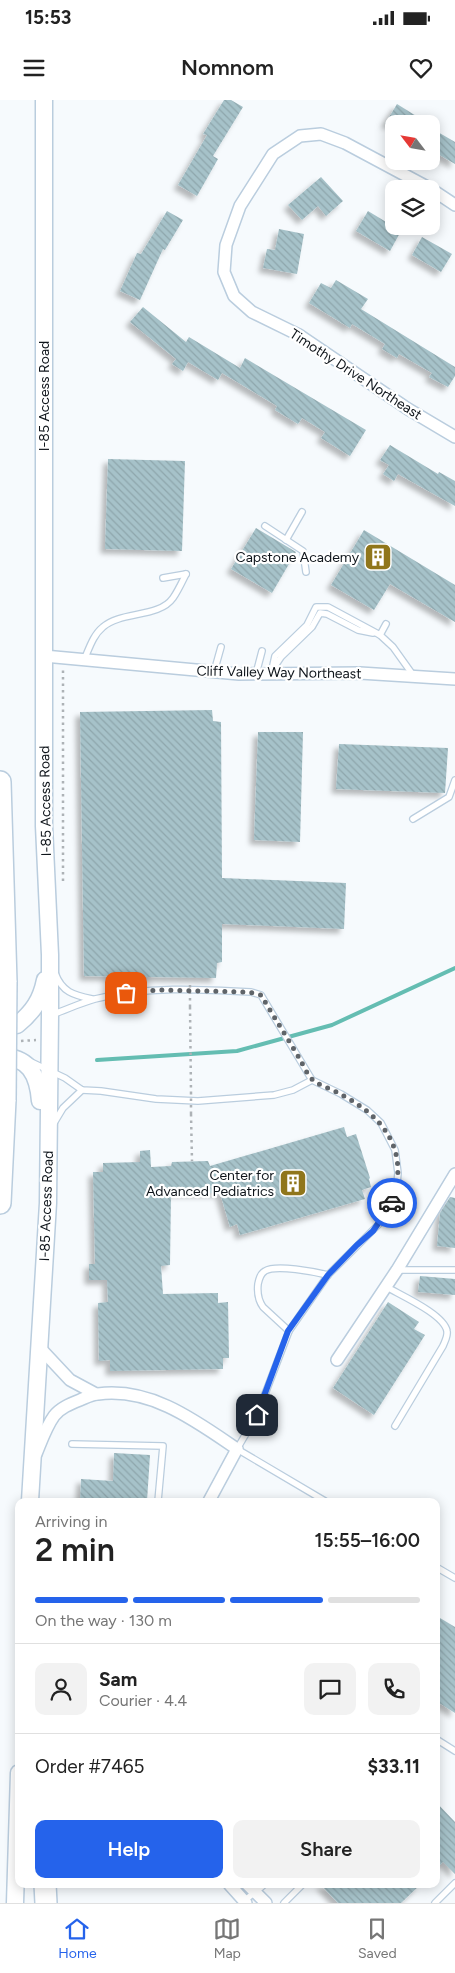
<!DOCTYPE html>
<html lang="en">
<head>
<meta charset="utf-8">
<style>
  body { margin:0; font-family:Figtree,sans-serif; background:#f2f2f2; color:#222; height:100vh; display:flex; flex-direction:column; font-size:19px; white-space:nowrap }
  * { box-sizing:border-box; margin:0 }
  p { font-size:16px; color:#767676 }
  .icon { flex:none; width:28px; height:28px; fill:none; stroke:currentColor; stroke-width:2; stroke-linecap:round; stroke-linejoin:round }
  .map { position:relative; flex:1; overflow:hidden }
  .side { position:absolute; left:15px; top:1398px; width:425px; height:390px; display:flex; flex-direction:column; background:#fff; border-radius:10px; box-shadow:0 2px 12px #0003 }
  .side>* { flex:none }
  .needle { width:32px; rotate:301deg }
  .fabs { position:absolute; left:385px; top:15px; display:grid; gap:10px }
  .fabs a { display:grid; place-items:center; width:55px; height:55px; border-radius:10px; background:#fff; box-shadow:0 2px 12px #0003; font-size:25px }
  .pin { position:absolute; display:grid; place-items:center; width:42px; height:42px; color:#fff; margin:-21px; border-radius:10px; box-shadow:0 2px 8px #0006 }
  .courier { position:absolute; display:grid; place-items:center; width:50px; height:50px; margin:-25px; border:4px solid #2563eb; border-radius:50%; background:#fff; color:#222; box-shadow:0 1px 6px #0007 }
  .headline em { font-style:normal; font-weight:600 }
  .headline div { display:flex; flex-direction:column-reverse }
  .headline { display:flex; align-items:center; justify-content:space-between; height:85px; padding:0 20px }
  h1 { font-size:32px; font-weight:600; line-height:38px }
  .bar { display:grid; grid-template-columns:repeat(4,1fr); gap:8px 5px; align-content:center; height:60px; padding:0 20px }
  .bar i { height:6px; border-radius:4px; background:#e0e0e0 }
  .bar .active { background:#2563eb }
  .bar p { grid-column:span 4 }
  .line { display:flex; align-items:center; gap:12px; padding:0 20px; border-top:1px solid #e0e0e0 }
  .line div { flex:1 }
  .round { display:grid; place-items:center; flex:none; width:52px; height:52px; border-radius:10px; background:#f2f2f2 }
  .action { display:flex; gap:10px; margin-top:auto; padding:10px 20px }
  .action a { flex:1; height:58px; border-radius:10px; background:#2563eb; color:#fff; font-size:20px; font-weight:600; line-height:58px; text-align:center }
  .action a+a { background:#f2f2f2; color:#222 }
  .status { display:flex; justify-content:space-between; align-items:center; height:35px; padding:0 25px; background:#fff; direction:ltr }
  .status svg { height:14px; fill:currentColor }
  header { display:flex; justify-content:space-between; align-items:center; height:65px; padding:0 20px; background:#fff; font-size:22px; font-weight:600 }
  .tabs { display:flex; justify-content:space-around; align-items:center; height:70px; border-top:1px solid #e0e0e0; background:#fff; font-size:14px; color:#767676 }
  .tabs a { display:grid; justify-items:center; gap:2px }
  .tabs .active { color:#2563eb }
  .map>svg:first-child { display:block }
</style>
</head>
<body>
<div class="status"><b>15:53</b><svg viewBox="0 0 49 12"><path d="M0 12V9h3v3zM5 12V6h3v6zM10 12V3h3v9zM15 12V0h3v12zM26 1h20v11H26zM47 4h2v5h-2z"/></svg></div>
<header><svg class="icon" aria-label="menu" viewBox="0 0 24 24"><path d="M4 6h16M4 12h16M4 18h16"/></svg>Nomnom<svg class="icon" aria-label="heart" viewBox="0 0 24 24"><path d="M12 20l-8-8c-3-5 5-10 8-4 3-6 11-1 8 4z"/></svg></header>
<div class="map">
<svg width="455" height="1803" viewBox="0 0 455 1803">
  <defs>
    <pattern id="building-back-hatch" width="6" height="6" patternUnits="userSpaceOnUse" patternTransform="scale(1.25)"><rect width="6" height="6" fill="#a6c2c9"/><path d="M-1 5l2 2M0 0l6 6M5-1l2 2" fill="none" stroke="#8ea6ac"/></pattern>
    <filter id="shadow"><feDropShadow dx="-4.5" dy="4.5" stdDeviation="2.5" flood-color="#0004"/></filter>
  </defs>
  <rect width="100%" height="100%" fill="#f6fafd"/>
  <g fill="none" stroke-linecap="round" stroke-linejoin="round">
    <!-- stream -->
    <polyline stroke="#64bdb2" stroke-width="4" points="97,960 237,951 332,925 455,868"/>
  </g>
  <!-- building -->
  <g fill="url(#building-back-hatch)" filter="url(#shadow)">
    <polygon points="224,0 231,0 243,7 213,56 218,59 197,96 178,85 207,35 203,34"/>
    <polygon points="397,4 429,24 385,24"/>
    <polygon points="431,28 455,42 455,64 431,50"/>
    <polygon points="321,77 343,101 326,116 318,106 302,120 288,105"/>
    <polygon points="167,111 183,120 165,150 163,149 140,200 120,191 137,153 141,154"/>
    <polygon points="368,111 401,131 390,151 356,131"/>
    <polygon points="279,129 304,134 297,174 263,168 267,149 275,150"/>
    <polygon points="422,137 452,154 441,172 412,155"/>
    <polygon points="336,180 368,199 361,209 455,267 455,276 448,287 429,277 432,273 399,254 397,258 382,249 385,244 352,224 350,228 309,203 321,183 331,188"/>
    <polygon points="143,207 186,242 189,237 240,268 245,258 366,330 350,356 321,338 325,332 302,318 298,324 275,310 277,306 222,273 218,280 188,262 183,271 172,264 176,259 130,222"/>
    <polygon points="390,345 438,374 439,372 455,381 455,406 398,374 394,381 383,374 389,365 380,360"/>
    <polygon points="108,359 185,361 182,451 105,449"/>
    <polygon points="256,428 296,452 272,493 231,469"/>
    <polygon points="364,430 455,485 455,522 390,484 374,510 331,485"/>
    <polygon points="212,610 213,621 221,622 222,778 346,783 344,829 222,824 222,862 217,863 216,878 84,876 80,612"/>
    <polygon points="258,632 303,632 300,742 254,740"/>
    <polygon points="339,644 448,648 445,693 336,689"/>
    <polygon points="344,1027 347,1037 356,1034 370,1078 369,1079 371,1087 362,1090 365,1099 240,1135 237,1124 230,1127 220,1093 171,1093 170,1165 161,1166 163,1194 218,1193 218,1203 228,1202 229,1258 223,1258 223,1269 110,1271 110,1260 99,1261 98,1203 108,1202 107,1180 89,1180 89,1164 95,1164 93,1072 103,1072 103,1063 140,1062 140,1051 150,1050 151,1067 171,1066 172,1062 208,1061 210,1066"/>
    <polygon points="450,1097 455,1098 455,1148 437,1146 440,1113"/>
    <polygon points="420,1176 455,1179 455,1195 418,1192"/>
    <polygon points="388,1202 419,1222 414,1229 425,1235 374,1315 333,1288"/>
    <polygon points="114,1353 150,1355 147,1401 80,1401 81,1379 113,1381"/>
    <polygon points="440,1518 455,1527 455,1613 436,1601 436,1525"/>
    <polygon points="436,1702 455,1722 455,1774 443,1762 436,1769"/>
    <polygon points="320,1784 421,1784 401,1803 338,1803"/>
  </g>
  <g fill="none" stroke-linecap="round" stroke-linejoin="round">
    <!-- lane casing -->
    <g stroke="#bacdde" stroke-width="8">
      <g id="lane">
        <polyline points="265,426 303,451 306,472"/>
        <polyline points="286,440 302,412"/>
        <polyline points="163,478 186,474"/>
        <polyline points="380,535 386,524"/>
        <path d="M84,560C89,549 93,535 103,527C121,511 159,518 173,498C178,491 182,482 186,474"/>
        <polyline points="273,569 281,557 312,527 320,513 327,514 358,530 373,533"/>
        <polyline points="214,572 221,547"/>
        <polyline points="256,574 262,551"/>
        <polyline points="271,574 275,556 307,525 316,507 328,507 380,535 393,547 413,575"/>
        <polyline points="413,719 449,697 455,680"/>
        <path d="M55,873C62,892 73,895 92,899"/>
        <path d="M51,915C66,910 80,903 95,899C145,886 200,889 251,892L261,895L312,980"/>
        <polyline points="29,961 65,978 82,990 101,991 156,999 198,1001 274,995 293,990 312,980 341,994 367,1010 381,1023 395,1050 398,1073 396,1093 392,1103 381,1122 328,1175 289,1231 257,1315 237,1349 325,1401"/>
        <polyline points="54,1023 63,1008 82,990"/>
        <polyline points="397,1170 455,1170"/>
        <path d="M385,1186C400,1195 444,1214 447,1231C448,1236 445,1241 443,1246L395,1326"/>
        <path d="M289,1231L263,1207C258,1200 257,1193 258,1184C259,1179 260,1174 265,1171C276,1164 315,1172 328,1175"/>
        <polyline points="72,1344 163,1346 158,1401"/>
        <polyline points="436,1467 455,1478"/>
        <polyline points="436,1639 455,1651"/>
        <polyline points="244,1801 265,1784"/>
        <polyline points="284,1803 303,1784"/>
        <polyline points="435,1803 455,1783"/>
      </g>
    </g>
    <!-- street casing -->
    <g stroke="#bacdde" stroke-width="14">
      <g id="street">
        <polyline points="431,89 345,43 321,34 300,36 273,54 240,106 226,145 224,172 234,196 252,212 299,235 408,309 455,337"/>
        <polyline points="431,89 455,105"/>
        <polyline points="44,556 239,574 360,573 455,579"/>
        <polyline points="40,1248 70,1280 96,1294"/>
        <polyline points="337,1260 397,1170 455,1074"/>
        <path d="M36,1354C41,1342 46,1327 54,1316C60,1308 70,1304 80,1300C85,1298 92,1294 98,1294C151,1287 196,1321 237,1349L209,1401"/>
        <polyline points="229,1784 246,1803"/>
        <polyline points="247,1784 266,1803"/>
      </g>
    </g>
    <!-- secondary casing -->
    <g stroke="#bacdde" stroke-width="19">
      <g id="secondary">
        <path d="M17,925C33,912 41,900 45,880"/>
        <path d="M0,957C29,956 38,975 40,1001"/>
        <polyline points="30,1401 48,1103 50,915 50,855 44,726 44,0"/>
        <polyline points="15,1803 19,1673"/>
      </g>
    </g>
    <!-- highway casing -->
    <g stroke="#bacdde" stroke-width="24">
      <g id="highway">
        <polyline points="0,682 6,882"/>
        <polyline points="0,1103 5,1000"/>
        <polyline points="45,1784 46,1803"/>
      </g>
    </g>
    <!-- path -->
    <g stroke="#adb2b6" stroke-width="2.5" stroke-dasharray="2.5 4" stroke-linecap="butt">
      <polyline points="63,781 63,569"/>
      <polyline points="190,907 191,992"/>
      <polyline points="21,941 36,940"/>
      <polyline points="191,1014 192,1061"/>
    </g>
    <!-- lane -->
    <use href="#lane" stroke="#fff" stroke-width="5.5"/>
    <!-- street -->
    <use href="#street" stroke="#fff" stroke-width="11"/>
    <!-- secondary -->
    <use href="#secondary" stroke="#fff" stroke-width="16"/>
    <!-- highway -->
    <use href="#highway" stroke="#fff" stroke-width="21"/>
    <!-- highway-bridge casing -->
    <g stroke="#bacdde" stroke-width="24" stroke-linecap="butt">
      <polyline id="highway-bridge" points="5,1000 6,882"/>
    </g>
    <!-- path-bridge -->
    <g stroke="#adb2b6" stroke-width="2.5" stroke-dasharray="2.5 4" stroke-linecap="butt">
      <polyline points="190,885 190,907"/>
      <polyline points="191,992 191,1014"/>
    </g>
    <!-- highway-bridge -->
    <use href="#highway-bridge" stroke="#fff" stroke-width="21"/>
  </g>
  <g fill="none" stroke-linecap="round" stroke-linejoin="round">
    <!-- done -->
    <path stroke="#5f6469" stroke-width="5" stroke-dasharray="0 9" d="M126,893L157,890L248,892L261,895C274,917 288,939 301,961C304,967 308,976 313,980C320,986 332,989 340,994C385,1017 410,1051 392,1103"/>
    <!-- route -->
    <polyline stroke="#2563eb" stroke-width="6" points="257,1315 288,1231 328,1175 357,1145 373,1131 392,1103"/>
  </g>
  <!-- icons -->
  <defs>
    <g id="building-square" transform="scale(1.4375)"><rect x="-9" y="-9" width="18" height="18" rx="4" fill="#90761b" stroke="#fff"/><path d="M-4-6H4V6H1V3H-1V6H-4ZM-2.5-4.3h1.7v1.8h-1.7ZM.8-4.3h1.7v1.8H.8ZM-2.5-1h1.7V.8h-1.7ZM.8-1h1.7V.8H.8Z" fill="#fff"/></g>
  </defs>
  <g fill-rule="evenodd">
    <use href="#building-square" x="378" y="457"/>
    <use href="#building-square" x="293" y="1083"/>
  </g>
  <g text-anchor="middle" stroke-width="4.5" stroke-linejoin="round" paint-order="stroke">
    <!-- street labels -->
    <g font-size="14" fill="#0e141a" stroke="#fff">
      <text transform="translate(356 274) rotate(33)" y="5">Timothy Drive Northeast</text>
      <text transform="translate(44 296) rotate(-90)" y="5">I-85 Access Road</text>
      <text transform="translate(279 572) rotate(1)" y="5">Cliff Valley Way Northeast</text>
      <text transform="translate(45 701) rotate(-91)" y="5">I-85 Access Road</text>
      <text transform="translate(46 1106) rotate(-88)" y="5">I-85 Access Road</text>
    </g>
    <!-- poi labels -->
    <g font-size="14" fill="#0e141a" stroke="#fff" text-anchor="end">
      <text x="359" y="462">Capstone Academy</text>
      <text x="274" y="1080">Center for<tspan x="274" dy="16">Advanced Pediatrics</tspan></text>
    </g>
  </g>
</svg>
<div class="fabs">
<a><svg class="needle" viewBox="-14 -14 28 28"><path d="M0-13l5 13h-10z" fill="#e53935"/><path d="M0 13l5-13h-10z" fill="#767676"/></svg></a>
<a><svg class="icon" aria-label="layers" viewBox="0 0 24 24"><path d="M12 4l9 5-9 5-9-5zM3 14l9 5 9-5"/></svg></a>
</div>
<div class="pin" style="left:126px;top:893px;background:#ea580c"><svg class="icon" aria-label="bag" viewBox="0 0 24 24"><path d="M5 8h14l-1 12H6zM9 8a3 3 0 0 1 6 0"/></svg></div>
<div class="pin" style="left:257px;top:1315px;background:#1f2937"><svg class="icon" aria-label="home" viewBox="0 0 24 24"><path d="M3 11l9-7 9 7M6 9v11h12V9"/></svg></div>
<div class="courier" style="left:392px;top:1103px"><svg class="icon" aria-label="car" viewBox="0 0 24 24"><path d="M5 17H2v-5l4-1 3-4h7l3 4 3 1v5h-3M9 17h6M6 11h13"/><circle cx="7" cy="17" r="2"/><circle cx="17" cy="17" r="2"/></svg></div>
<section class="side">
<div class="headline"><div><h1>2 min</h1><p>Arriving in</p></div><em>15:55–16:00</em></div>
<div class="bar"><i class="active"></i><i class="active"></i><i class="active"></i><i></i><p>On the way · 130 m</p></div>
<div class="line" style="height:90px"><a class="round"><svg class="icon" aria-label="person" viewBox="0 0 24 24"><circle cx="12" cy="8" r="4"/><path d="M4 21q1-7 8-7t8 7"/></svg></a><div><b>Sam</b><p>Courier · 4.4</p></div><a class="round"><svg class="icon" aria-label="chat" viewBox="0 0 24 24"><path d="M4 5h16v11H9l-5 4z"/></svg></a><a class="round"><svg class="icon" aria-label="phone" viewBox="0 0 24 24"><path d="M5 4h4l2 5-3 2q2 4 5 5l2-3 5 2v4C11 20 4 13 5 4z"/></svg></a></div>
<div class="line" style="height:65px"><div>Order #7465</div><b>$33.11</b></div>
<div class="action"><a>Help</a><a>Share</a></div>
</section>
</div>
<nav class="tabs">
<a class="active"><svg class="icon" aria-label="home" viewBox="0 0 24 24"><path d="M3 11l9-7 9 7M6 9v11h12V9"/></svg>Home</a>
<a><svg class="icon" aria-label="map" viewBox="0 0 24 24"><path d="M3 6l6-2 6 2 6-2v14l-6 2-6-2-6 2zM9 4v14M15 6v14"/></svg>Map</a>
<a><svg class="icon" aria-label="saved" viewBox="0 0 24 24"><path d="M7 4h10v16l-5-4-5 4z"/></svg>Saved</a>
</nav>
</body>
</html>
